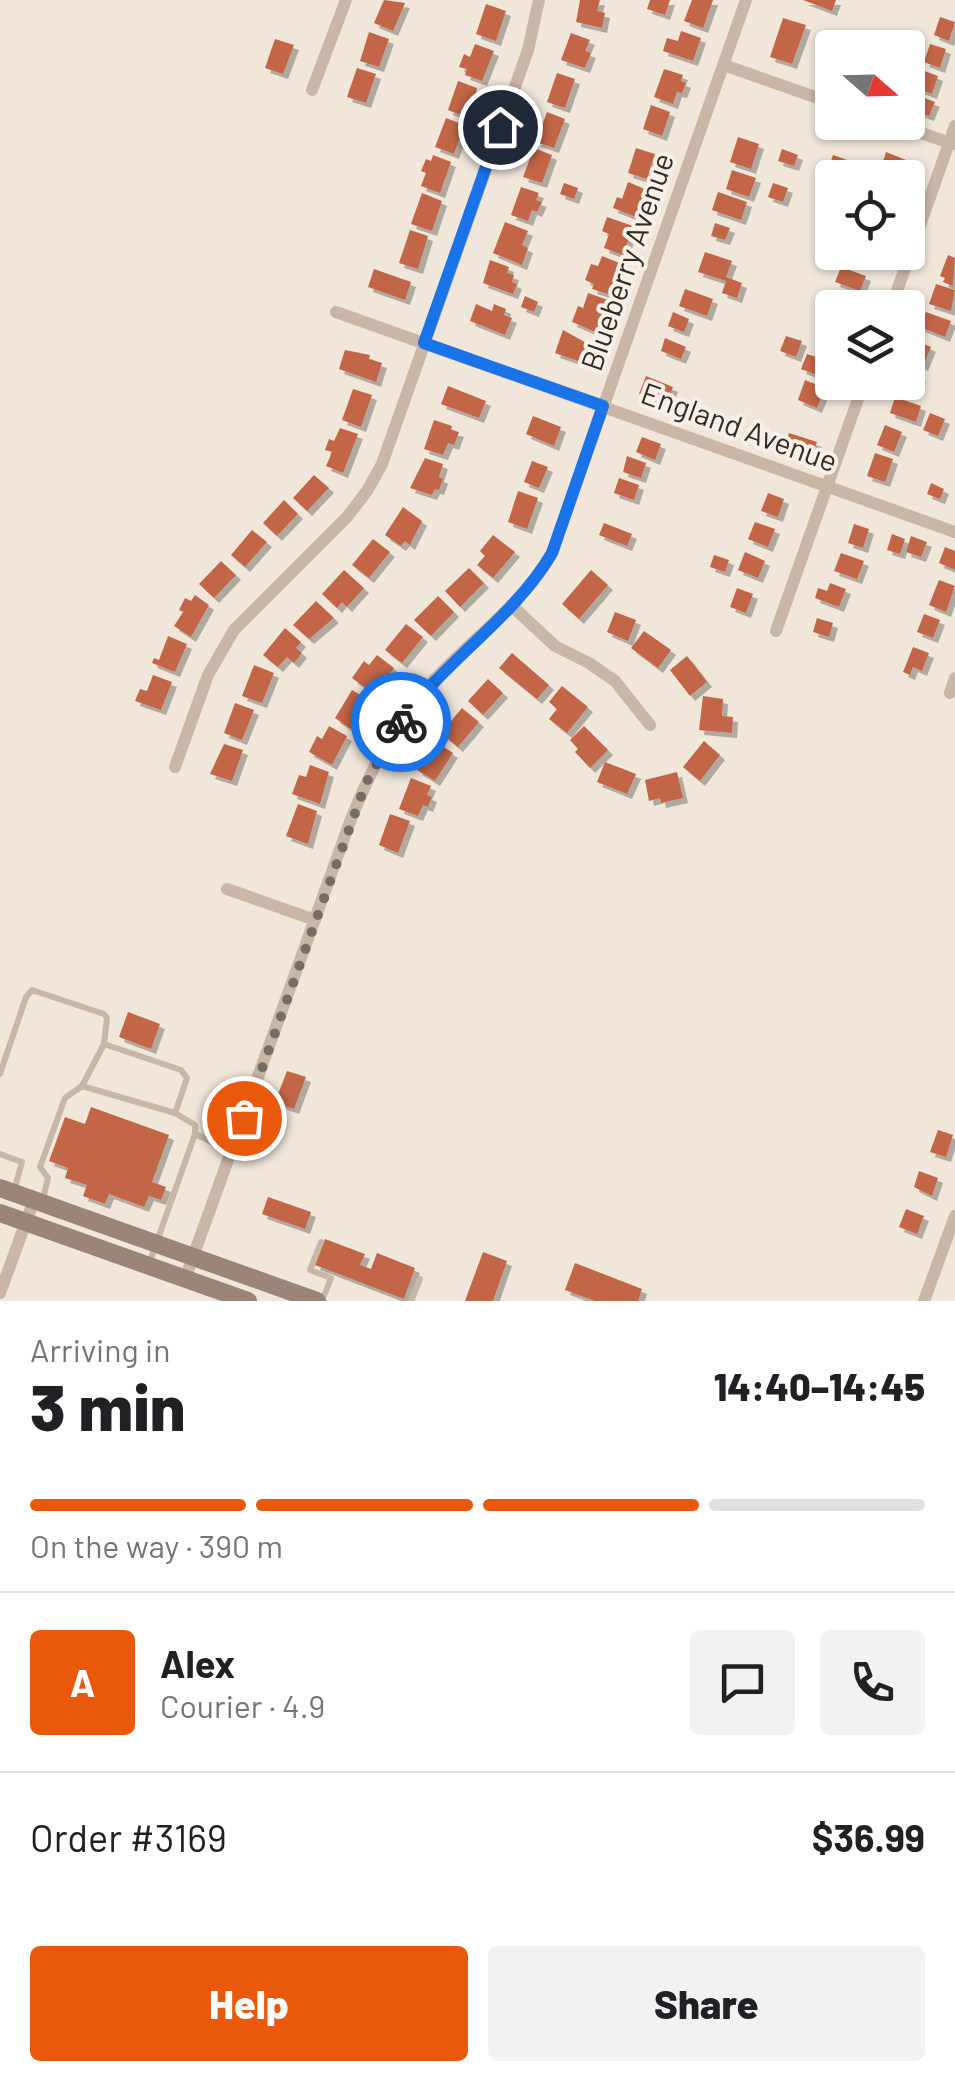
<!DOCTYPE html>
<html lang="en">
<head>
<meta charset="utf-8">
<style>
  body { margin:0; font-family:Barlow,sans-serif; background:#f2f2f2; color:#202124; height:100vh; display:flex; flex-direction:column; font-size:38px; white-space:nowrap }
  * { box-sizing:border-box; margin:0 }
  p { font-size:32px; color:#757577 }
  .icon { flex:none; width:55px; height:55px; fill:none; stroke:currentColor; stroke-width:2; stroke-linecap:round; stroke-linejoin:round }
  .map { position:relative; height:1301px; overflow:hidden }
  .panel { display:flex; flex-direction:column; background:#fff; flex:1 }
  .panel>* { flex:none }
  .needle { width:65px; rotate:110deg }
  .tools { position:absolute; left:815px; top:30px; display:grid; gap:20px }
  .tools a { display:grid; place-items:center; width:110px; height:110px; border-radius:10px; background:#fff; box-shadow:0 2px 8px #0004; font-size:50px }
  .pin { position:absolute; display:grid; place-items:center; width:85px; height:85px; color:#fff; margin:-42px; border:5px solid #fff; border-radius:50%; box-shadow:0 2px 10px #0007 }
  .courier { position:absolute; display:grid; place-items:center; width:100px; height:100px; margin:-50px; border:8px solid #1a73e8; border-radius:50%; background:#fff; color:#222; box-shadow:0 2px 12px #0007 }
  .head em { font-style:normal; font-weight:800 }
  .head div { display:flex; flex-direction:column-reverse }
  .head { display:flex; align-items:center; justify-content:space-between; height:170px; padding:0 30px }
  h1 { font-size:65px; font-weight:800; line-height:75px }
  .bar { display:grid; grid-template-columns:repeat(4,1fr); gap:15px 10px; align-content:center; height:120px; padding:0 30px }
  .bar i { height:12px; border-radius:8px; background:#e0e0e0 }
  .bar .selected { background:#ea580c }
  .bar p { grid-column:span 4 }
  .line { display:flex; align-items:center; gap:25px; padding:0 30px; border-top:2px solid #e0e0e0 }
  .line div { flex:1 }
  .round { display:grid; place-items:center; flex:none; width:105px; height:105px; border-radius:10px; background:#f2f2f2 }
  .primary-button { display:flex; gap:20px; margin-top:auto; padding:20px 30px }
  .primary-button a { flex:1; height:115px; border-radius:10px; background:#ea580c; color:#fff; font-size:40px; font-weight:800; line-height:115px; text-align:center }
  .primary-button a+a { background:#f2f2f2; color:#202124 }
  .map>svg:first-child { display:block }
</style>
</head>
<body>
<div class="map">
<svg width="955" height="1301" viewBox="0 0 955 1301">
  <defs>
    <filter id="shadow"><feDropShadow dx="5" dy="5" stdDeviation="0" flood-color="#0004"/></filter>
  </defs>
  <rect width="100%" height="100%" fill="#f0e6da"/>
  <!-- building -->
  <g fill="#c26647" filter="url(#shadow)">
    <polygon points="384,0 405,3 393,31 374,23"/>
    <polygon points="580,0 600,0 597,11 605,13 602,28 576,22"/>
    <polygon points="650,0 670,0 665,15 647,9"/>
    <polygon points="692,0 713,0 703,28 684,21"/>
    <polygon points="803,0 836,0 832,11"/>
    <polygon points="486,4 506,11 496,41 476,34"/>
    <polygon points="940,17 955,22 949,41 934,35"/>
    <polygon points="783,18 806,25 792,64 770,57"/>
    <polygon points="681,31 701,38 693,61 663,51 667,38 678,41"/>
    <polygon points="369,32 389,39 379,67 360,61"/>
    <polygon points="571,33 590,40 585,51 591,53 585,68 561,60"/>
    <polygon points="275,39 294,45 283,74 265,68"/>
    <polygon points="475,44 494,51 482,81 465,75 467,69 459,67 464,54 470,57"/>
    <polygon points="930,44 946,49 940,68 924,62"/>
    <polygon points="911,66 938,76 932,94 908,85"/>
    <polygon points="357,68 376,74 366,103 347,97"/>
    <polygon points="664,69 683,75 681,81 686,83 682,93 677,92 673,104 654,97"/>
    <polygon points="557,73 575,79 565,108 547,102"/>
    <polygon points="458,81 477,88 469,118 448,110"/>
    <polygon points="909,92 935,102 929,116 908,108"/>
    <polygon points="651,105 670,112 662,136 643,129"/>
    <polygon points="547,112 565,119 554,148 536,142"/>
    <polygon points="446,118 464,125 454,154 435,147"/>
    <polygon points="738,137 759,144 751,169 730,162"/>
    <polygon points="534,148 552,155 542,183 523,177"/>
    <polygon points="636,148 655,154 647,179 628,173"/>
    <polygon points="782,149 798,155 794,166 778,161"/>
    <polygon points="886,152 906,160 900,175 881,168"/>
    <polygon points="433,155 451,162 440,193 421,186 426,173 421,171 426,159 431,161"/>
    <polygon points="833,155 850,161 845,175 828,170"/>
    <polygon points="732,170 756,178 749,197 726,189"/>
    <polygon points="628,182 647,190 636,217 613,208 617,197 622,199"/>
    <polygon points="564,183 578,188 574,199 560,194"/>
    <polygon points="773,183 788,188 783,202 768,197"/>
    <polygon points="521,187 539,193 536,200 542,202 537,212 532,210 528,221 511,215"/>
    <polygon points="718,192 747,202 741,220 712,210"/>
    <polygon points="422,193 442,201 432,231 411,224"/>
    <polygon points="607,217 633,226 623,255 604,248 609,234 602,231"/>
    <polygon points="505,222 528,231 522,245 528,248 522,265 493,253"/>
    <polygon points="715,223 730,228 725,240 711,236"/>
    <polygon points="410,230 428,236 418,269 399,263"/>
    <polygon points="705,252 732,261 726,277 742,283 737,298 722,293 726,281 698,272"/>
    <polygon points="948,255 955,258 953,286 943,282 945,278 940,276"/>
    <polygon points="602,256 622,264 608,294 592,289 594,284 585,280 591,264 598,266"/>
    <polygon points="490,260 509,267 507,273 514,275 512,282 517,284 513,294 483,283"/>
    <polygon points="841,267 866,276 860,291 835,282"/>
    <polygon points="374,269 411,282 405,300 368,287"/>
    <polygon points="936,284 955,290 951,311 929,304"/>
    <polygon points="685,289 713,299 707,316 679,306"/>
    <polygon points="588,293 608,300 596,332 572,322 578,306 583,308"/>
    <polygon points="832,294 856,301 854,308 832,308 832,315 826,313"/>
    <polygon points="525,296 538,302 534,312 521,307"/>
    <polygon points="476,304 492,311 494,304 506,309 504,315 512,318 505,335 470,321"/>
    <polygon points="673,312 689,319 684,332 668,326"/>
    <polygon points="926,312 951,321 945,337 920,327"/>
    <polygon points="822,320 832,323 832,348 821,344 824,333 818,331"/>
    <polygon points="563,330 590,345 584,363 555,353"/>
    <polygon points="786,336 802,341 796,357 780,351"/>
    <polygon points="665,338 686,347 681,359 661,351"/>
    <polygon points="917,341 931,347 923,366 909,360"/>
    <polygon points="345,350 370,355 369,359 382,363 376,382 339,369"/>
    <polygon points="821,353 832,357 825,378 801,369 807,354 819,358"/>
    <polygon points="908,372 921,377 915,393 901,388 903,382 908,382"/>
    <polygon points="646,376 673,387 666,404 639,394"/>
    <polygon points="805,380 825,388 817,408 798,400"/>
    <polygon points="448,386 486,401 479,418 441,404"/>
    <polygon points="353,389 372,395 361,427 342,420"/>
    <polygon points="895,397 921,406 916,422 890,413"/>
    <polygon points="930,413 945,419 938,436 923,430"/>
    <polygon points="533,416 561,427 554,446 526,434"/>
    <polygon points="434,420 452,426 451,430 459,432 454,445 448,443 443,455 424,449"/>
    <polygon points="885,425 902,432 894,452 877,445"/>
    <polygon points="340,428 358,434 343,473 326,466 332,452 325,450 329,439 334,441"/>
    <polygon points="789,433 817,442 812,457 784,448"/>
    <polygon points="642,437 661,444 655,460 636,452"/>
    <polygon points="875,453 893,459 885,482 867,476"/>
    <polygon points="627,456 646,463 641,478 623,472"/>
    <polygon points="425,458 443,464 439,477 443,479 439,490 435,489 432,495 410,488"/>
    <polygon points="532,461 548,467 539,488 524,482"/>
    <polygon points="314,475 329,488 307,511 293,498"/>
    <polygon points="619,478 639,485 634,500 614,493"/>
    <polygon points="931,483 944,489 940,499 927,494"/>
    <polygon points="518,491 538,498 527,529 508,522"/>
    <polygon points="768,493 784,499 778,517 761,511"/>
    <polygon points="284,500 298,514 277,536 263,523"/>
    <polygon points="403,507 422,521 410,545 405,541 401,546 385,535"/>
    <polygon points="755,522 775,529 768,547 748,539"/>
    <polygon points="604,523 632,534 627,546 599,535"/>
    <polygon points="854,524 869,529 863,548 848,543"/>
    <polygon points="252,530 267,542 245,567 231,555"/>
    <polygon points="892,534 905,539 900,554 887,550"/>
    <polygon points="493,535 515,552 493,578 477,565 485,556 480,551"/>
    <polygon points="911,536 927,542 921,557 906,552"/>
    <polygon points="373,539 390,552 369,578 352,565"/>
    <polygon points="945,547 955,551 955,570 939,563"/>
    <polygon points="745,552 765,561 758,578 738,570"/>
    <polygon points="841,553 864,561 857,579 834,571"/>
    <polygon points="714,555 729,560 725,572 710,567"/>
    <polygon points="221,561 236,575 214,598 199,584"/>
    <polygon points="469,568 484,583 460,607 445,591"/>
    <polygon points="344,570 364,588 347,607 342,602 337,608 322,594"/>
    <polygon points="591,570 608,585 579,619 562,604"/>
    <polygon points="939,580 955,586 946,612 929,605"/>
    <polygon points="830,583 846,589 839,607 815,598 818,588 827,591"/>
    <polygon points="737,588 753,594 746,613 730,607"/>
    <polygon points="195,595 209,605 191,637 174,626 183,612 179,610 185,598 191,601"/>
    <polygon points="438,596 454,612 431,636 414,620"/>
    <polygon points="316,601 334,618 309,639 293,625"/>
    <polygon points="615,612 636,620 628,641 607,632"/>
    <polygon points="924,614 940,620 933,638 917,632"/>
    <polygon points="817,618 833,623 829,637 813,632"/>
    <polygon points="406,624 423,637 402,663 385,650"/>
    <polygon points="285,628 301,642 296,648 302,653 294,663 287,657 278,667 263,655"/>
    <polygon points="644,631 671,650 658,668 631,648"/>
    <polygon points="168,636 187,644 175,672 152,663 154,658 159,660"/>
    <polygon points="913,647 929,653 922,671 913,667 910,675 903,672"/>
    <polygon points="512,653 549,685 537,699 499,668"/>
    <polygon points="377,655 394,668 374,694 352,678 364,661 369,665"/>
    <polygon points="687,656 707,682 690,696 670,670"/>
    <polygon points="254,665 274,673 262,703 242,696"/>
    <polygon points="153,675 172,682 161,710 135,701 140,689 147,691"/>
    <polygon points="488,679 503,693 483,715 468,701"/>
    <polygon points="562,686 588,707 567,733 549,719 557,709 549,702"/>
    <polygon points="352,690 369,700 351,729 335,718"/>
    <polygon points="703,696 723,699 722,716 733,717 732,733 699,730"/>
    <polygon points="235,703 254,710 242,740 224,733"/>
    <polygon points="462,708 479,722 458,747 441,733"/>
    <polygon points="329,726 347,736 332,765 309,752 317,736 322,739"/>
    <polygon points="584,726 608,750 590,768 575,752 578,749 570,740"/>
    <polygon points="435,741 453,753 435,781 417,770"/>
    <polygon points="704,741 720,755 700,781 683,767"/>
    <polygon points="224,744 243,750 232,781 210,774"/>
    <polygon points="605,762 636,774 627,794 597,782"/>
    <polygon points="310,765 329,772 320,804 292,794 299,775 306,777"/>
    <polygon points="677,772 683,798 661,803 660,798 649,801 645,780"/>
    <polygon points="411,778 431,786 427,795 432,797 428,807 423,805 418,816 399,809"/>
    <polygon points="298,804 317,811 308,844 286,836"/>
    <polygon points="390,814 410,821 398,853 379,845"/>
    <polygon points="128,1012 160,1024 151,1049 119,1037"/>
    <polygon points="287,1071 306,1077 294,1109 275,1102"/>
    <polygon points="91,1107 169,1135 152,1182 166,1187 161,1200 149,1196 144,1207 109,1194 105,1204 83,1196 87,1185 65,1178 68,1168 49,1161 65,1117 85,1124"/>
    <polygon points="938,1130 953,1135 946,1157 930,1152"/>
    <polygon points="919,1171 938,1178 932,1196 914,1187"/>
    <polygon points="268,1197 311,1212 305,1229 262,1214"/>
    <polygon points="906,1209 924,1216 917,1234 899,1227"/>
    <polygon points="325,1239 365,1254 360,1265 371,1269 377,1253 415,1268 404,1299 315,1265"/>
    <polygon points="483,1252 507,1261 493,1301 465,1301"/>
    <polygon points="575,1263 642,1289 638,1301 595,1301 565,1290"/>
  </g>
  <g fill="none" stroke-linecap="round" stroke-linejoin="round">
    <!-- lane -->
    <g stroke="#c8b6a7" stroke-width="6">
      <polyline points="104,1044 181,1070 187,1078 175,1113"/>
      <polyline points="0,1074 26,997 32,990 104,1014 107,1018 104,1044 82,1086 65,1098 40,1167 48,1178 43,1199"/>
      <polyline points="82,1086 175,1113 195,1125 195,1134 150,1261"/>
      <polyline points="195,1134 230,1151"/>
      <polyline points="0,1154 22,1162 14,1191"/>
      <polyline points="321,1242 310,1270 331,1278 322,1301"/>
      <polyline points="411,1301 420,1279"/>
    </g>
    <!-- street -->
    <g stroke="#c8b6a7" stroke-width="12">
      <polyline points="724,65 832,103"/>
      <polyline points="312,90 346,0"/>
      <polyline points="889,122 953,144"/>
      <polyline points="891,308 955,126"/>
      <polyline points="336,312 955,532"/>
      <polyline points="511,605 555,646 589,663 615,681 650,725"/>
      <polyline points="776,631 864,382"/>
      <polyline points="950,693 955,678"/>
      <polyline points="175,767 208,675 234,630 347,517 367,491 382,464 528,50 539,0"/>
      <polyline points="227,889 315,920"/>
      <path d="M185,1279L351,819C372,767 396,720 435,679C474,637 524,603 552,553L746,0"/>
      <polyline points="0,1293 34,1200"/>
      <polyline points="924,1301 955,1216"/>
    </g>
    <!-- secondary -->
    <g stroke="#9b8578" stroke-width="18">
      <polyline points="0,1188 317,1301"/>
      <polyline points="0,1213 248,1301"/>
    </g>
  </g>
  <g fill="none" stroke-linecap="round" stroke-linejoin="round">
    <!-- done -->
    <polyline stroke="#766c66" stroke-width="10" stroke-dasharray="0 18" points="244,1118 366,783 401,722"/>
    <!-- route -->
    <path stroke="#1a73e8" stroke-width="12" d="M401,722C445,660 514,618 552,553L603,406L424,343L500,127"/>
  </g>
  <g text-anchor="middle" stroke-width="8" stroke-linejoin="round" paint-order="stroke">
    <!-- street labels -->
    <g font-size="30" fill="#342b27" stroke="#f8f0e6">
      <text transform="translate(628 262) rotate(-71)" y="10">Blueberry Avenue</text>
      <text transform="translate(739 428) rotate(20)" y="10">England Avenue</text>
    </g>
  </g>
</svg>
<div class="tools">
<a><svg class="needle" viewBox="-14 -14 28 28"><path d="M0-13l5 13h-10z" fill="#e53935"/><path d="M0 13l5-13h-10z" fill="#757577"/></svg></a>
<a><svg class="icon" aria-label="locate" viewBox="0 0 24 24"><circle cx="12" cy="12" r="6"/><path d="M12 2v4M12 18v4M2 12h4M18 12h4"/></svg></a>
<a><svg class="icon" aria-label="layers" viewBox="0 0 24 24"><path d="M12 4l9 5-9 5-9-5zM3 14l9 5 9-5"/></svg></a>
</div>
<div class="pin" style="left:244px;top:1118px;background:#ea580c"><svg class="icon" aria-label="bag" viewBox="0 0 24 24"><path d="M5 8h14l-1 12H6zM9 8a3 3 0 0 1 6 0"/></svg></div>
<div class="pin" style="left:500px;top:127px;background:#1f2937"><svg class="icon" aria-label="home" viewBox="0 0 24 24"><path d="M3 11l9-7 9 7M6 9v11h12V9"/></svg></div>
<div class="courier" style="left:401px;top:722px"><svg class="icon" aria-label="bike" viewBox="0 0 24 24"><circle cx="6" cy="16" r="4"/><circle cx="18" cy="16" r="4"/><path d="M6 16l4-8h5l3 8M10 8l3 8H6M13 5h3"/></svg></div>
</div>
<section class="panel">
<div class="head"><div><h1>3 min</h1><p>Arriving in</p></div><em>14:40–14:45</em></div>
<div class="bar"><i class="selected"></i><i class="selected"></i><i class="selected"></i><i></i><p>On the way · 390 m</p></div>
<div class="line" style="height:180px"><b class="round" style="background:#ea580c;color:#fff">A</b><div><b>Alex</b><p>Courier · 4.9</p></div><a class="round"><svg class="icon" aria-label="chat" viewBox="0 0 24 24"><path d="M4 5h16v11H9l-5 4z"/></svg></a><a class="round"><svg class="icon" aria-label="phone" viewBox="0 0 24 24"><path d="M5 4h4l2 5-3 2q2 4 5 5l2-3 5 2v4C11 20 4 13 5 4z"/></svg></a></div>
<div class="line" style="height:130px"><div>Order #3169</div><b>$36.99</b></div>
<div class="primary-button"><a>Help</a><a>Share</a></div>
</section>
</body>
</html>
